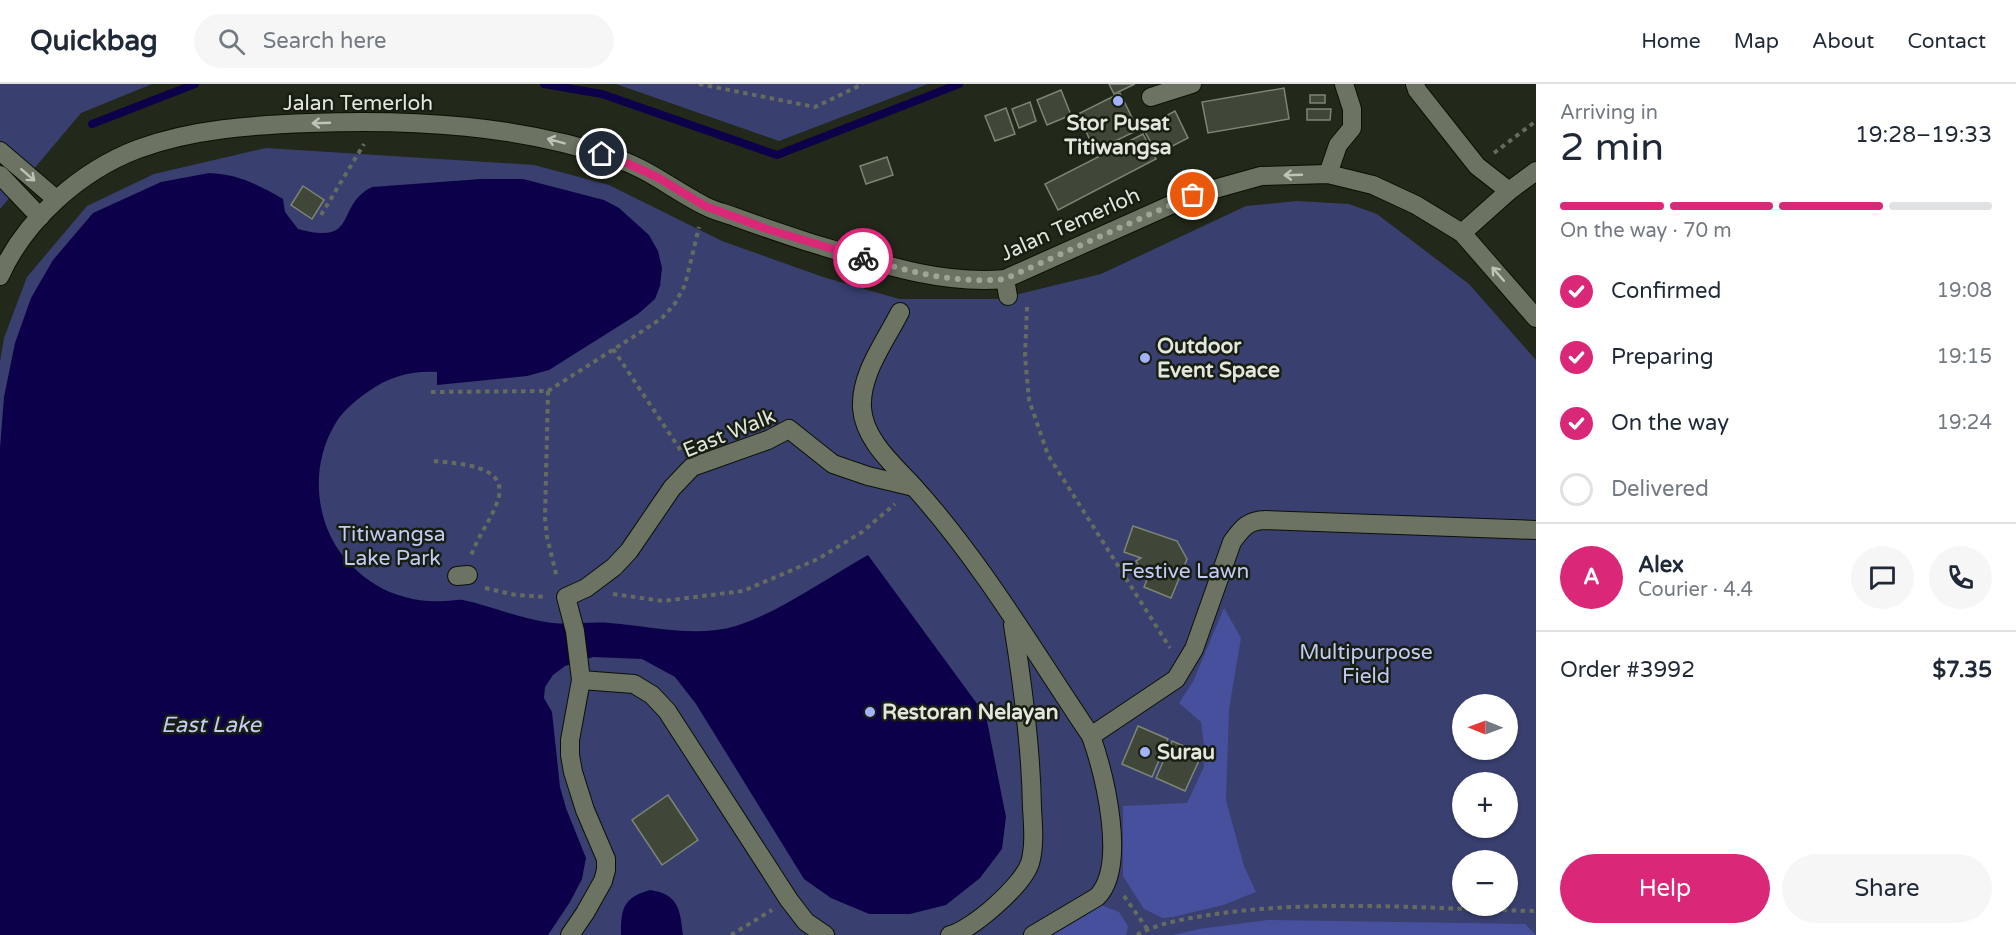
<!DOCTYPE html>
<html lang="en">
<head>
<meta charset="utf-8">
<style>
  body { margin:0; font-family:"Varela Round",sans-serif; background:#f6f6f7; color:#1f2937; height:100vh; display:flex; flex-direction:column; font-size:22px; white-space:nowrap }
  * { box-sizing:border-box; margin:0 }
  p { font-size:20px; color:#747a83 }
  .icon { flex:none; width:33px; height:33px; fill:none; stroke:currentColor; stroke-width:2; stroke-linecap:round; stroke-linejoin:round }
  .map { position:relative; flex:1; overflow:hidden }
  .drawer { display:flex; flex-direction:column; background:#fff; width:480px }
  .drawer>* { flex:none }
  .needle { width:39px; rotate:271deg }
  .buttons { position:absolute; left:1452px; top:610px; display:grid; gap:12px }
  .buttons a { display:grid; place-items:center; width:66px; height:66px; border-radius:50%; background:#fff; box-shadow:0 2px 4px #0004; font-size:30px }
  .pin { position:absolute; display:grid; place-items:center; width:51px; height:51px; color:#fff; margin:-26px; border:3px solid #fff; border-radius:50%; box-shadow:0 2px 6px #0007 }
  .courier { position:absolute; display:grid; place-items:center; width:60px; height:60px; margin:-30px; border:4px solid #db2777; border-radius:50%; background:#fff; color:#222; box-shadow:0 2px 8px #0007 }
  .head em { font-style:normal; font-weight:600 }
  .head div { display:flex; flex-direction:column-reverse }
  .head { display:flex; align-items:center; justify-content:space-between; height:102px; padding:0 24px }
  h1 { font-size:39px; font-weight:600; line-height:45px }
  .bar { display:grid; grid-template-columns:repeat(4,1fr); gap:9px 6px; align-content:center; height:72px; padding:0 24px }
  .bar i { height:8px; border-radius:4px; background:#e0e1e3 }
  .bar .on { background:#db2777 }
  .bar p { grid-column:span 4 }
  .line { display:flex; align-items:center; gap:15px; padding:0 24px; border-top:2px solid #e0e1e3 }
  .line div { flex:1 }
  .round { display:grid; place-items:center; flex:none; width:63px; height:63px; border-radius:32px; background:#f6f6f7 }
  ol { padding:0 24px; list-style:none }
  li { display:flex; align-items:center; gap:18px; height:66px }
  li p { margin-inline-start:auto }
  li .icon { padding:6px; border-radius:50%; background:#db2777; color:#fff; stroke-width:4 }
  li:last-child { color:#747a83 }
  li i { width:33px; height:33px; border:3px solid #e0e1e3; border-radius:50% }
  .primary-button { display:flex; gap:12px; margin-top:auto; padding:12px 24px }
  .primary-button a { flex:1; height:69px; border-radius:36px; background:#db2777; color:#fff; font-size:24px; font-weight:600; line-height:69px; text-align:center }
  .primary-button a+a { background:#f6f6f7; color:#1f2937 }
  header { display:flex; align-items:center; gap:36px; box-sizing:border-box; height:84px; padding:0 30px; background:#fff; border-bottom:2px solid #e0e1e3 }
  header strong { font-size:28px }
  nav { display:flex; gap:33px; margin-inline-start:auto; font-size:21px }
  .search { width:420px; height:54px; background:#f6f6f7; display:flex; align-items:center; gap:15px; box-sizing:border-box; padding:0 21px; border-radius:33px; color:#747a83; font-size:22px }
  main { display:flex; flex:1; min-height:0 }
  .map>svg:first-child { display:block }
</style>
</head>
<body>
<header>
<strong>Quickbag</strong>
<div class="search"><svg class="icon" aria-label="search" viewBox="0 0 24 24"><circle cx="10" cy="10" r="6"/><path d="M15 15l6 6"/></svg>Search here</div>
<nav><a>Home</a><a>Map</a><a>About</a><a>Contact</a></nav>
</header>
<main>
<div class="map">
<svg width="1536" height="851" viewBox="0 0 1536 851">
  <rect width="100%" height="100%" fill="#22281a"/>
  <!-- green -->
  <g fill="#394070" fill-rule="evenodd">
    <polygon points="0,0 152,0 81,29 0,125"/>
    <polygon points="616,0 928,0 779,57"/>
    <path d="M266,64L534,81L609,101L722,157L823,193L899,215H998L1101,190L1246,122L1297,117L1349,120L1377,130L1469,200L1536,276V851H0V278L4,254L27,193L87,122L154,90ZM1462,621H1508V666H1462ZM1462,699H1508V744H1462ZM1462,777H1508V822H1462Z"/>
  </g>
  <!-- forest -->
  <g fill="#47509d">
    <polygon points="1224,524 1241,554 1229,625 1226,716 1244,782 1256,808 1223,821 1173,833 1163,834 1144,825 1123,792 1123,722 1187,719 1204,683 1204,661 1201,638 1179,619 1193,598"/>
    <polygon points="1098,820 1119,828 1128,842 1126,851 1045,851"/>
    <polygon points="1268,836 1525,840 1536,851 1173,851 1199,845"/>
  </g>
  <!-- water -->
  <g fill="#0d004a">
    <path d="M209,89C238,90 259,101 283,115L285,128L298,145C360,162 334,122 372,103L481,95H523L604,116L619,124L649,151L658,167L662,184L660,202L655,215L638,230L549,286L527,292L437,301V288C413,286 388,293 369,307C355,317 342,327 334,342C309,385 315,445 351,481C366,496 384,508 405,513C418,517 432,518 445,517C451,517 457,515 463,516C491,522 518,534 546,538C567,542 589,537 610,539C651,542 695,554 736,542C780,528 827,494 868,471L986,632L1006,733L1002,765L980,794L946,821L910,830H869L831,814L804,795L696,620L675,593L642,575L593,573L565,582L553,591L545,603L544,614L552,628L560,703L566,724L586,774L582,795L570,818L548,851H0V364L4,313L15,259L31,214L53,176L93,129L161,98Z"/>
    <path d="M650,806C679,810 680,826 683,851H621C621,824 623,814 650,806Z"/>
  </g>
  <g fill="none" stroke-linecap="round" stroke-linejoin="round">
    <!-- stream -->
    <g stroke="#0d004a" stroke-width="8">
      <polyline points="544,0 602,10 777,71 959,0"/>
      <polyline points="92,40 195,0"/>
    </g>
  </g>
  <!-- building -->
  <g fill="#404738" stroke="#7d8575" stroke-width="1.5">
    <polygon points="1109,0 1135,0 1114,10"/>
    <polygon points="1284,4 1289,35 1208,49 1202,18"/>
    <polygon points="1061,6 1071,31 1047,41 1037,16"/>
    <polygon points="1120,9 1138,46 1095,67 1078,30"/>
    <rect x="1310" y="11" width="15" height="8"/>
    <polygon points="1030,18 1036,37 1019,44 1012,25"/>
    <polygon points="1006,24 1015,50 995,57 985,32"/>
    <polygon points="1307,25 1331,25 1330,36 1307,36"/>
    <polygon points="1175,27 1188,54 1157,70 1143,44"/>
    <polygon points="1143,50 1156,75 1058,126 1045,100"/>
    <polygon points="887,73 893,91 866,100 860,82"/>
    <polygon points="303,102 324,116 312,135 291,121"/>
    <polygon points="1133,442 1177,457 1187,475 1171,514 1144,503 1150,488 1143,491 1136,477 1141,474 1124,468"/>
    <polygon points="1138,642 1168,655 1152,693 1122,680"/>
    <polygon points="1172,657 1202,670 1185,707 1156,694"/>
    <polygon points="668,711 698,756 662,781 632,736"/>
  </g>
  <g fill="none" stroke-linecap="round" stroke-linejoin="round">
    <!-- minor casing -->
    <g stroke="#0b1005" stroke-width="20">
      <g id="minor">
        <polyline points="1415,0 1417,6 1477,82 1509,107 1462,149"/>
        <polyline points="1151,13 1192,0"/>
        <polyline points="0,67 56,115"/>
        <polyline points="1328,90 1338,61 1352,44 1352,25 1344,0"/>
        <polyline points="0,91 40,133"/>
        <polyline points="1509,107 1536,87"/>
        <path d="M0,192C25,136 80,87 138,65C192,45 253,41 310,39C413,35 520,41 618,75C650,86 675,107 705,122C714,127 725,129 735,133C760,142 783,150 808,158C872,177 937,201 1005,195L1193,111L1261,92L1328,90L1373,101L1416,121L1462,149L1536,234"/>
        <polyline points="1005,195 1008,212"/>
        <path d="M900,228C885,258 860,290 862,324C864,356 894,381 914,403C981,477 1035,569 1091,652"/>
        <polyline points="457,492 468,491"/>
        <polyline points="581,596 634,600 652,611 667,627 789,816 806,838 825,851"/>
        <polyline points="570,851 585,829 603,797 606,786 606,775 585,726 573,688 570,671 570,656 581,596 575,547 566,513 586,504 614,483 629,467 672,404 692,383 768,356 789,345 833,380 868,392 914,403"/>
        <path d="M950,851C972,846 1023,801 1030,779C1035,762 1033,741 1032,724C1031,662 1023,602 1013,541"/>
        <path d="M1033,851L1097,813C1128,782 1104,689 1091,652L1176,595L1194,565L1232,458C1242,444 1248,436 1266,436L1536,446"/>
      </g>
    </g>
    <!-- path -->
    <g stroke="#666b5f" stroke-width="4" stroke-dasharray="4.5 4.5" stroke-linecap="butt">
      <polyline points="699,0 815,23 863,0"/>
      <polyline points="1494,69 1536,37"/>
      <polyline points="321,131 364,60"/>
      <polyline points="1027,223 1025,272 1029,316 1048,371 1170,564"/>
      <polyline points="613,265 681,367"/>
      <polyline points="548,307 545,434 547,453 557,494"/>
      <polyline points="431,308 548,307 644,246 662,234 674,221 685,201 699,143"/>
      <path d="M434,377C460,380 514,381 496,421C489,439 477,454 471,472"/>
      <polyline points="485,504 516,511 546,513"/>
      <polyline points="613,510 663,517 743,507 818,475 862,448 895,420"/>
      <polyline points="1124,812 1148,846"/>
      <polyline points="731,851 772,826"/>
      <path d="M1137,851C1160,838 1190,834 1216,830C1319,815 1432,825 1536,827"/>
    </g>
    <!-- minor -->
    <use href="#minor" stroke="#6c7363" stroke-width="18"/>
  </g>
  <!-- one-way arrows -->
  <defs><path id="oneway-shaft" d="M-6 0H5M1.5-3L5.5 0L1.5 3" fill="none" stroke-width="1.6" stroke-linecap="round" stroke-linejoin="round" transform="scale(1.5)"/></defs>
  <g stroke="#bfc4b8">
    <use href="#oneway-shaft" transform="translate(321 39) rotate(178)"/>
    <use href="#oneway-shaft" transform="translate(556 57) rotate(-165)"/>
    <use href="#oneway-shaft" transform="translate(28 91) rotate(41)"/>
    <use href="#oneway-shaft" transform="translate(1293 91) rotate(178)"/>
    <use href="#oneway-shaft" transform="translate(1498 190) rotate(-131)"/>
  </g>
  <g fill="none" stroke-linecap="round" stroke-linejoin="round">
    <!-- done -->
    <path stroke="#9fa499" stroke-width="6" stroke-dasharray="0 10.8" d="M863,174C910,188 956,200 1005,195L1193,111"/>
    <!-- route -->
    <polyline stroke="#db2777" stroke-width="8" points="602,70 620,76 657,93 705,122 767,145 863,174"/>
  </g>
  <!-- markers -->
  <g fill="#a3b2fd" stroke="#181e11" stroke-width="2">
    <circle cx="1118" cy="17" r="6"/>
    <circle cx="1145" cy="274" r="6"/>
    <circle cx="870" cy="628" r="6"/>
    <circle cx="1145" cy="668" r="6"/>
  </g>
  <g text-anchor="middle" stroke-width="5" stroke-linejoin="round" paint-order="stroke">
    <!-- street labels -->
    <g font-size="21" fill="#e2e6dd" stroke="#181e11">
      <text x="358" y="26">Jalan Temerloh</text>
      <text transform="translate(1070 140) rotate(-24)" y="7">Jalan Temerloh</text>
      <text transform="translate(729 349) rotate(-22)" y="7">East Walk</text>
    </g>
    <!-- poi labels -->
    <g font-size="21" font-weight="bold" fill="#e2e6dd" stroke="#181e11" text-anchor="start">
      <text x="1118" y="46" text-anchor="middle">Stor Pusat<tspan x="1118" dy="24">Titiwangsa</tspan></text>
      <text x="1157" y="269">Outdoor<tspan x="1157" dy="24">Event Space</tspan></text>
      <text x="882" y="635">Restoran Nelayan</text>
      <text x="1157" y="675">Surau</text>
    </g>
    <!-- park labels -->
    <g font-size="21" fill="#c2cbf6" stroke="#181e11">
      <text x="392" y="457">Titiwangsa<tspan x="392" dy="24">Lake Park</tspan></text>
      <text x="1185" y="494">Festive Lawn</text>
      <text x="1366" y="575">Multipurpose<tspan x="1366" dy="24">Field</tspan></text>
    </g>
    <!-- water labels -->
    <g font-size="22" font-style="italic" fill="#c3cdf8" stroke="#181e11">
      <text x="211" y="648">East Lake</text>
    </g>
  </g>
</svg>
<div class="buttons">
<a><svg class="needle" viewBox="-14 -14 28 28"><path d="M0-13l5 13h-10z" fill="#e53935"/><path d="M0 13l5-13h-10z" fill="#747a83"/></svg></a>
<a>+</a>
<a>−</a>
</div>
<div class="pin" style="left:1193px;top:111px;background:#ea580c"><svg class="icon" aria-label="bag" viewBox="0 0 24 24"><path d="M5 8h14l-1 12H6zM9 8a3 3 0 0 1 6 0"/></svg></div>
<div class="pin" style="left:602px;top:70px;background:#1f2937"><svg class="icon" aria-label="home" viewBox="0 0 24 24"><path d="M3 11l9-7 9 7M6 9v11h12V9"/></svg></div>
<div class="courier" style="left:863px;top:174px"><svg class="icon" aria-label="bike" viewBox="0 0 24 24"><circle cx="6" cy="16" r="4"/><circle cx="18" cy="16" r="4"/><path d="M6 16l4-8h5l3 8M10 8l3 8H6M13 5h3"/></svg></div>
</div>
<section class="drawer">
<div class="head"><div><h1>2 min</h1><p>Arriving in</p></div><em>19:28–19:33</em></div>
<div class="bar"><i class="on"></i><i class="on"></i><i class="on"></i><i></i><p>On the way · 70 m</p></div>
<ol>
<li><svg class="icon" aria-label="check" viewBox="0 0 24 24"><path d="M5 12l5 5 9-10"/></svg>Confirmed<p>19:08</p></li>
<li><svg class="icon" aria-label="check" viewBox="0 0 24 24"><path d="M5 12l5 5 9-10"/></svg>Preparing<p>19:15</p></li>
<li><svg class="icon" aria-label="check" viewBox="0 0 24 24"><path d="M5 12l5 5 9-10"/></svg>On the way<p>19:24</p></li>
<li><i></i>Delivered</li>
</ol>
<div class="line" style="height:108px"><b class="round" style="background:#db2777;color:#fff">A</b><div><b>Alex</b><p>Courier · 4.4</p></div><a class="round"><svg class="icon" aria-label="chat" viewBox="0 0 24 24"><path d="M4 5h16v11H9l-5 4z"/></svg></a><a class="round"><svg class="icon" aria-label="phone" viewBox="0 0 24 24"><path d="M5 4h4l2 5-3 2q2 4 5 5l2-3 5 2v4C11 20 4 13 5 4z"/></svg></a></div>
<div class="line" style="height:78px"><div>Order #3992</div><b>$7.35</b></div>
<div class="primary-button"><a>Help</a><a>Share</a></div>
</section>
</main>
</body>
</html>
